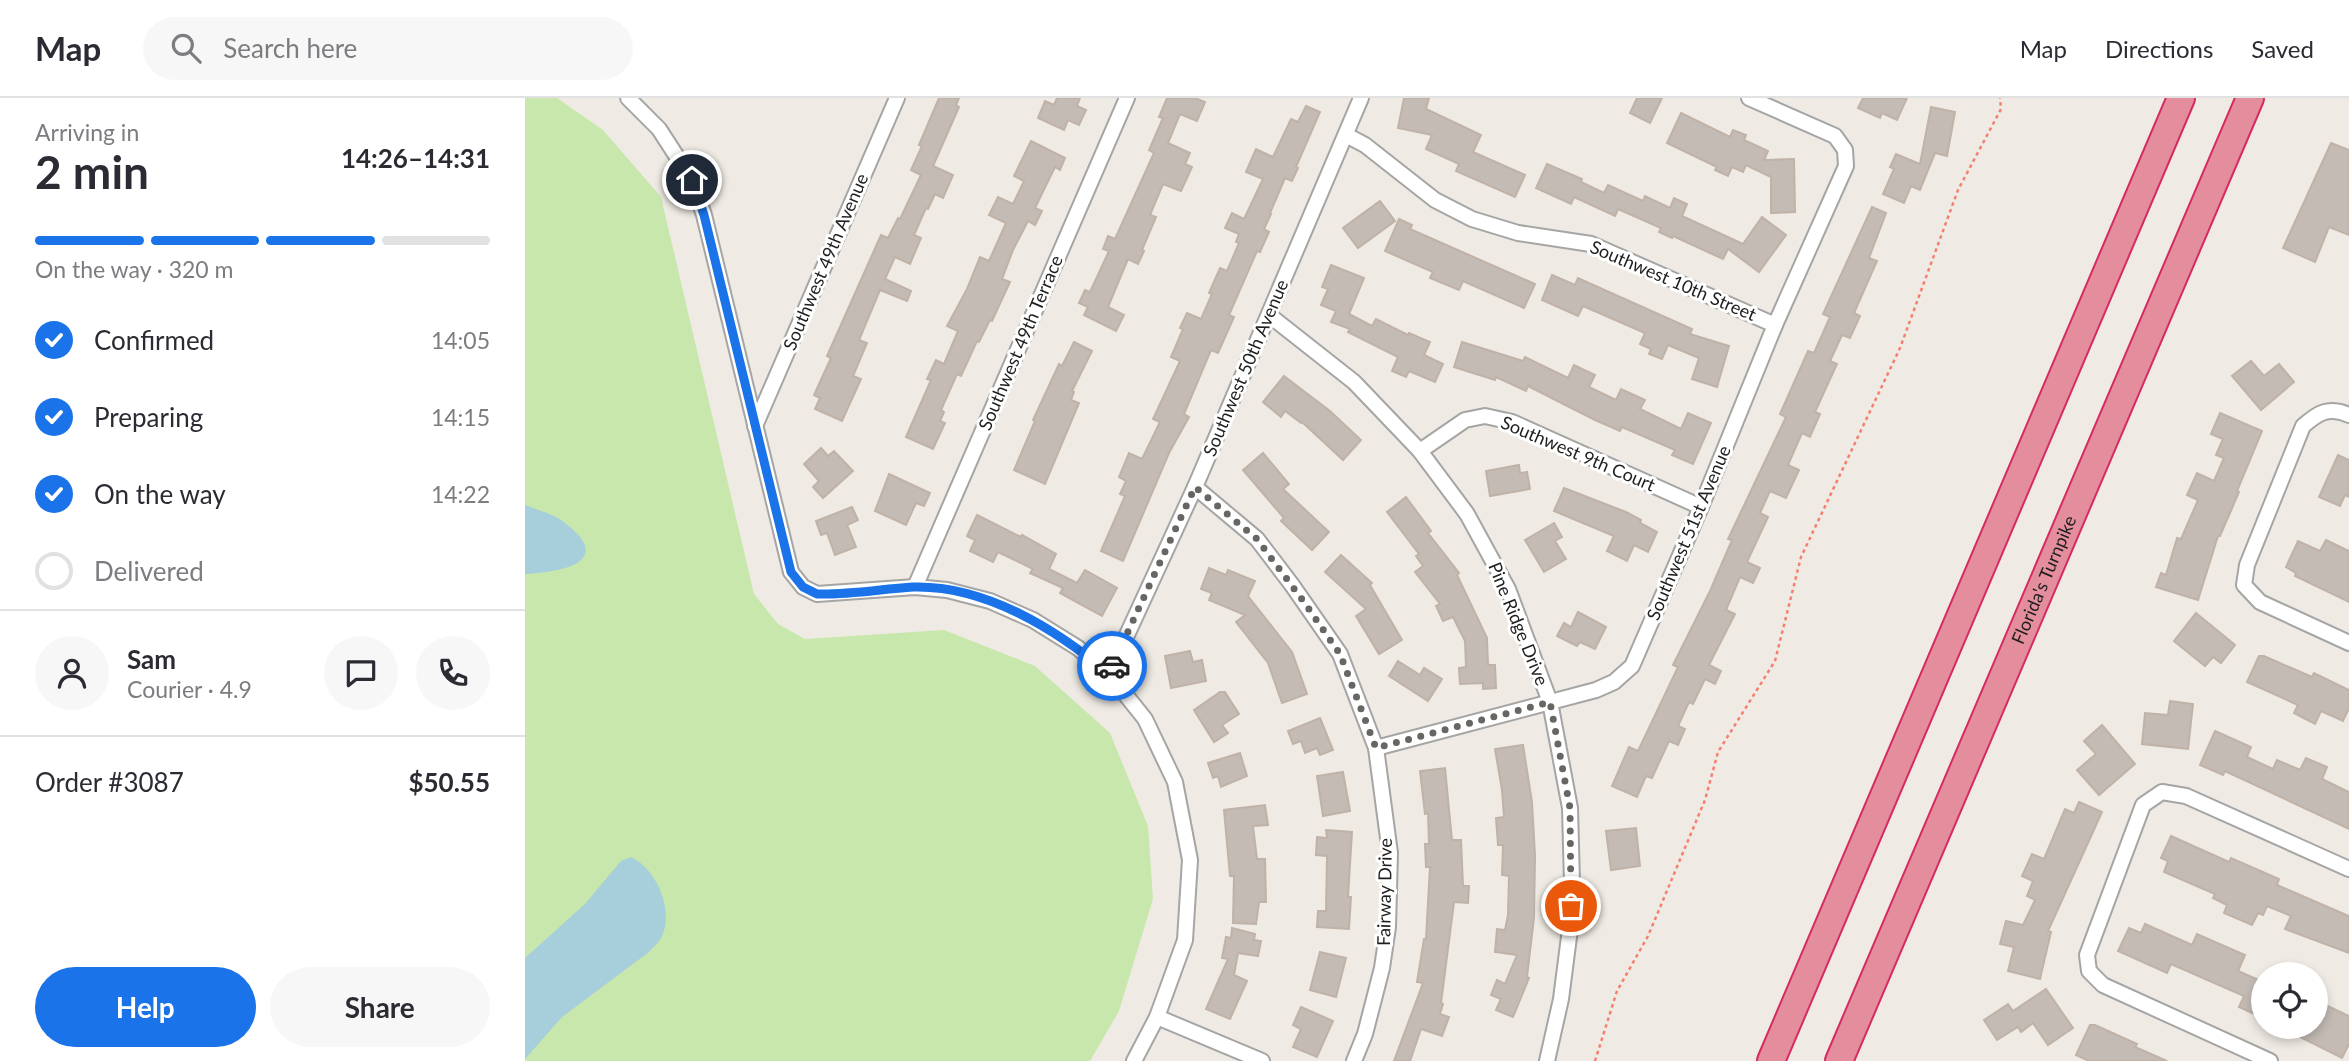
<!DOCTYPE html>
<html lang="en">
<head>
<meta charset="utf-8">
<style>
  body { margin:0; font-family:Lato,sans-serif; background:#f7f7f7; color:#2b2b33; height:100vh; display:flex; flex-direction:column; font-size:26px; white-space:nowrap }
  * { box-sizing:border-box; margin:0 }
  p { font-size:23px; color:#7c7c81 }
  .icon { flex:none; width:38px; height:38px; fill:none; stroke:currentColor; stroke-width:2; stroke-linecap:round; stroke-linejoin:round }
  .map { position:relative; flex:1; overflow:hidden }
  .details { display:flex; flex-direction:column; background:#fff; width:525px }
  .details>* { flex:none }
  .buttons { position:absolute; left:1726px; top:864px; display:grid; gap:14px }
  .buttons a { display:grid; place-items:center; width:77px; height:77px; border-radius:50%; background:#fff; box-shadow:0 4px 10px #0003; font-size:35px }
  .pin { position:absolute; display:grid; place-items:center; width:60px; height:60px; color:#fff; margin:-30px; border:4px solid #fff; border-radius:50%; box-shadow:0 2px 7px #0007 }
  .courier { position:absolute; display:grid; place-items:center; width:70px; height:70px; margin:-35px; border:5px solid #1a73e8; border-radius:50%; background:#fff; color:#222; box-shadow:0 2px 9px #0007 }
  .head em { font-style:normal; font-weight:700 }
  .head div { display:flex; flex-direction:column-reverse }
  .head { display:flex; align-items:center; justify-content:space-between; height:119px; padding:0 35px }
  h1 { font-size:46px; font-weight:700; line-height:52px }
  .bar { display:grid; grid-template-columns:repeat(4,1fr); gap:10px 7px; align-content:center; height:84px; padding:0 35px }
  .bar i { height:9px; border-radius:5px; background:#e1e1e2 }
  .bar .on { background:#1a73e8 }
  .bar p { grid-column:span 4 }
  .line { display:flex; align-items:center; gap:18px; padding:0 35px; border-top:2px solid #e1e1e2 }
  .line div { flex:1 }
  .round { display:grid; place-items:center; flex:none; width:74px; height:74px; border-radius:37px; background:#f7f7f7 }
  ol { padding:0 35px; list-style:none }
  li { display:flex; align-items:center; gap:21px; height:77px }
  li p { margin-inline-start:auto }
  li .icon { padding:7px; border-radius:50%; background:#1a73e8; color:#fff; stroke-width:4 }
  li:last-child { color:#7c7c81 }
  li i { width:38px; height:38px; border:4px solid #e1e1e2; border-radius:50% }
  .cta { display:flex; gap:14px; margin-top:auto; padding:14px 35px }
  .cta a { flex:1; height:80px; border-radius:42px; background:#1a73e8; color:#fff; font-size:28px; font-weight:700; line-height:80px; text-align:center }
  .cta a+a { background:#f7f7f7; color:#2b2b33 }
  header { display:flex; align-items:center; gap:42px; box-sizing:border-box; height:98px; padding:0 35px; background:#fff; border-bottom:2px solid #e1e1e2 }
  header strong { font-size:33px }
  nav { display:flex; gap:38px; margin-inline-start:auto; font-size:24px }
  .search { width:490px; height:63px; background:#f7f7f7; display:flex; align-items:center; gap:18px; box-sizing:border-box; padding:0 24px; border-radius:38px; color:#7c7c81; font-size:26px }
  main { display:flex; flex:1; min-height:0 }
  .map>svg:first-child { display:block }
</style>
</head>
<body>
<header>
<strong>Map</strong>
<div class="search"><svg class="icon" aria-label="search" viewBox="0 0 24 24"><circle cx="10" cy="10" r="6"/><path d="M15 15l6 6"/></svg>Search here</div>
<nav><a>Map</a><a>Directions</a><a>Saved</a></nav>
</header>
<main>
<section class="details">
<div class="head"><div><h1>2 min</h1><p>Arriving in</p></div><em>14:26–14:31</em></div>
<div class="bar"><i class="on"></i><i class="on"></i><i class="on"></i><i></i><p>On the way · 320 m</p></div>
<ol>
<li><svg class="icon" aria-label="check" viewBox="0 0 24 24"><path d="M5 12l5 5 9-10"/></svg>Confirmed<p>14:05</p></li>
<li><svg class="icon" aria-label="check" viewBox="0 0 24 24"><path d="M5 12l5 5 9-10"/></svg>Preparing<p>14:15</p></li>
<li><svg class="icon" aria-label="check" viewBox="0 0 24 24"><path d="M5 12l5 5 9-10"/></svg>On the way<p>14:22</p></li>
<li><i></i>Delivered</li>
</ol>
<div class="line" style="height:126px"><a class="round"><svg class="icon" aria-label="person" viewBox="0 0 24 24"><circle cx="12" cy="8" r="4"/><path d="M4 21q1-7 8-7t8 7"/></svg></a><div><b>Sam</b><p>Courier · 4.9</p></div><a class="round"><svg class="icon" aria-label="chat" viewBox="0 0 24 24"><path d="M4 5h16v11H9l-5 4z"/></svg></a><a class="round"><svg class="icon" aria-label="phone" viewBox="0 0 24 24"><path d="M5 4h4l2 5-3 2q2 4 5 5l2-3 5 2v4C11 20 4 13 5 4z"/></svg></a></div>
<div class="line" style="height:91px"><div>Order #3087</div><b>$50.55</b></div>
<div class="cta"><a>Help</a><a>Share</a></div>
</section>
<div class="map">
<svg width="1824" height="963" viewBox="0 0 1824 963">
  <rect width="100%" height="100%" fill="#efebe4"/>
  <!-- grass -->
  <polygon fill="#c8e7ac" points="0,0 32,0 78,32 136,99 229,496 253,526 280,541 419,532 510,568 585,635 623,728 628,801 594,913 565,963 0,963"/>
  <!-- water -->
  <g fill="#a6cedb">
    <path d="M0,407C12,412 25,415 36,422C93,463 39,474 0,476Z"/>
    <path d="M106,759C132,771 151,815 135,842C132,846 127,850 124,854L37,919L0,961V860L60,806L96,763Z"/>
  </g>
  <!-- building -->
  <g fill="#c3bbb4" stroke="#c0b2a7" stroke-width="2">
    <polygon points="414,0 434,0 431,7 434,9 408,68 428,77 418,100 410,96 403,111 401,110 389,137 396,140 385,166 370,159 360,181 386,193 382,203 355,192 334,242 342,245 328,278 336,281 317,323 290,311 295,300 289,297 306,260 302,258 356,137 363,140 373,120 375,121 396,77 386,72 397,48 394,47"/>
    <polygon points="532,0 555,0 552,8 561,12 554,27 543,22 539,32 513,20 520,3 529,7"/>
    <polygon points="642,0 670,0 680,4 672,23 655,16 643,45 665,55 660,66 667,69 656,93 638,86 625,117 631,119 617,152 619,153 613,166 603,161 583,209 599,217 591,233 559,217 563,209 554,205 560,192 565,194 584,153 578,151 583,138 590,141 629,55 624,52 638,20 634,19"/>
    <polygon points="879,0 904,0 901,11 956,37 948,54 1000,77 990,99 931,73 934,66 901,51 907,37 873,30"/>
    <polygon points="1112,0 1137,0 1125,25 1105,15"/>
    <polygon points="1338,0 1382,0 1372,22 1357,15 1355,20 1333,10"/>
    <polygon points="781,8 795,14 771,69 773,70 767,83 760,80 745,115 746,116 739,131 744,134 735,154 732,153 704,217 709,219 693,255 686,252 659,316 664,319 644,355 598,463 576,453 600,398 595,396 601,383 594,379 604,355 617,361 635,324 628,321 655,263 646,259 658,231 655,230 662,215 676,221 687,196 684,195 695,170 702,173 714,145 711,144 714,136 700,130 707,115 719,121 738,81 721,74 731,51 748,59 766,21 773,24"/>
    <polygon points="1406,9 1430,14 1422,58 1410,55 1395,92 1386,88 1379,105 1358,96 1369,71 1365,69 1371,56 1395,66"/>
    <polygon points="1156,15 1205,39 1208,32 1221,37 1219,42 1243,53 1239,62 1269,61 1270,114 1246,115 1246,79 1221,67 1218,74 1207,69 1203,78 1190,72 1192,69 1142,45"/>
    <polygon points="506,43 540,60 535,72 530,69 510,110 517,113 510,127 503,123 488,152 477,181 485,184 467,223 465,222 454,244 452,243 436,278 432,276 416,312 419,314 415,323 420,325 408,351 381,339 406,282 402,281 411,262 419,266 433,233 422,228 442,191 455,159 464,163 481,125 464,117 473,99 488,106 499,83 489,78"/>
    <polygon points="1806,45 1824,52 1824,137 1804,129 1790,164 1758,150"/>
    <polygon points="1022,66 1057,81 1056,84 1079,95 1083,87 1118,103 1120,98 1145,110 1149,100 1162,106 1157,118 1218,146 1237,119 1261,137 1234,174 1203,151 1198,161 1148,138 1147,140 1134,134 1136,130 1093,111 1090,118 1049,99 1046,106 1011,90"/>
    <polygon points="855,103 870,123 833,150 818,130"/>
    <polygon points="1347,109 1361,115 1344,160 1352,163 1329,215 1335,218 1325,240 1317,237 1305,263 1312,266 1290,314 1295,316 1285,339 1277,335 1263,367 1274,372 1261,400 1245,393 1235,415 1243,419 1222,464 1235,470 1228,485 1215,479 1201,512 1210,516 1184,567 1196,573 1190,586 1180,581 1168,606 1164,604 1153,628 1160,631 1153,647 1144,643 1127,680 1121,678 1112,699 1087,688 1104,649 1113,653 1153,569 1148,567 1185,493 1207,442 1203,441 1261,319 1255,316 1283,253 1289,255 1305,219 1298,216"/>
    <polygon points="874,121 887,127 885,131 1010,186 999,210 938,183 934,192 905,180 908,174 860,153"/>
    <polygon points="806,167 839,180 824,216 847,228 851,221 883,237 884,235 905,244 899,257 918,266 910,284 884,273 881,279 867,273 873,259 823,234 825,231 806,224 811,213 796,207 803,191 797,189"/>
    <polygon points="1027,177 1050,187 1053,180 1167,231 1165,236 1204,248 1192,289 1167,281 1174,260 1143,247 1137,261 1124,256 1126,251 1115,246 1120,235 1058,208 1053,218 1017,202"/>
    <polygon points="549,244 567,253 547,293 549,294 546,302 554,305 520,386 489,372 510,323 508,322 534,266 537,268"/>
    <polygon points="937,244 998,263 1000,259 1043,280 1049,267 1070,277 1064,289 1091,302 1096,291 1120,302 1115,311 1156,331 1163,315 1186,325 1168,366 1147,357 1150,352 1097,329 1095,333 1070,322 1003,288 1001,293 971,279 970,282 929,269"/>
    <polygon points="1726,263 1739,278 1754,266 1769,284 1736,312 1707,278"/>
    <polygon points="759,278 805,313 836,342 818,362 777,324 776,325 760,313 756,319 738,304"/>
    <polygon points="1695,315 1737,333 1712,393 1714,394 1695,438 1693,438 1673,502 1631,489 1636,475 1641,477 1652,440 1656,441 1673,402 1662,397 1672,375 1689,383 1699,360 1691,357 1698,341 1686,336"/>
    <polygon points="296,350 303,358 309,353 328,373 298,400 288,389 294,383 279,366"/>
    <polygon points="738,355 764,386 758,391 804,434 787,452 756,423 759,420 718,372"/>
    <polygon points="1813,357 1824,362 1824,399 1820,397 1815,408 1794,399"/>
    <polygon points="994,367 995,375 1002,374 1005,391 965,398 961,373"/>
    <polygon points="364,376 405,395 399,408 391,405 381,427 350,413"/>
    <polygon points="1039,390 1101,414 1116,422 1115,425 1132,434 1123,454 1109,447 1102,463 1082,453 1089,438 1029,413"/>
    <polygon points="881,399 906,433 903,435 934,475 932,477 962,540 963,567 970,567 971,590 958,591 958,585 935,586 934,570 941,569 940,543 928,519 918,523 911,508 915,506 890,474 898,468 891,458 894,456 862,414"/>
    <polygon points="327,409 333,422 322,427 331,449 310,457 302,435 296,437 291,423"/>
    <polygon points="452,417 496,439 497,437 531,456 524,471 552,485 560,472 592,490 577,518 535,495 538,490 505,475 508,471 473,454 468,464 445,453 450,442 442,438"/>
    <polygon points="1029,425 1037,439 1030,443 1041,461 1019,474 1000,442"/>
    <polygon points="1801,442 1824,453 1824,504 1770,478 1771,475 1761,469 1773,443 1795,453"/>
    <polygon points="816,457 847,485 845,487 877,542 854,556 831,518 841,511 800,474"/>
    <polygon points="684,470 701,477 703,472 730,483 723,498 767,554 782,596 757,605 743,565 711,524 720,517 684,502 687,495 676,491"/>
    <polygon points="1053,514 1081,529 1070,551 1055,544 1052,548 1032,538 1039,525 1046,529"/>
    <polygon points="1671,515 1710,547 1696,565 1688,559 1680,568 1649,543"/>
    <polygon points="665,553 668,564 677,562 681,583 646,590 640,558"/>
    <polygon points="1734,558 1739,558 1787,579 1789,575 1824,592 1824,610 1818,623 1796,613 1790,626 1769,615 1773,607 1722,584"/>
    <polygon points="873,563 895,577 899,570 917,581 903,603 864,578"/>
    <polygon points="695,594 700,594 714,616 697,627 703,635 689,644 669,612"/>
    <polygon points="1645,603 1668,606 1663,651 1617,646 1620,615 1643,617"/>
    <polygon points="795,620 808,652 795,657 792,650 780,655 776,643 768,646 763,633"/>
    <polygon points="1577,627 1610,666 1574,697 1552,672 1571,656 1559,643"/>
    <polygon points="1690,633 1726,649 1722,659 1748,671 1752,662 1775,672 1781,660 1802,669 1797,681 1824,694 1824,731 1700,673 1698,677 1675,667"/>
    <polygon points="998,647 1007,704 1010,758 1009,820 1002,879 1004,880 988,919 971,912 976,901 966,897 972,882 980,886 992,857 970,854 972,831 980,832 983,817 984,778 977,777 978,747 973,747 971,720 979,719 977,692 970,651"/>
    <polygon points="715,655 722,678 696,689 693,678 688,680 683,665"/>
    <polygon points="920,670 927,742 936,742 938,788 944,788 943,805 929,804 916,905 918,906 915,916 924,919 917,938 896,931 885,963 869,963 898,885 892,884 899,841 901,841 905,769 901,769 900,746 904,746 903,715 900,716 895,673"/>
    <polygon points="818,674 825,713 798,718 792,678"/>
    <polygon points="1554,704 1577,714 1523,833 1526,834 1515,881 1483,873 1489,849 1475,846 1481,823 1498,827 1510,802 1502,798 1508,783 1497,778 1507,756 1519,761 1540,711 1549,715"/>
    <polygon points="740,707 743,727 728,728 732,761 740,761 741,804 734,804 731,826 708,825 709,778 705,778 699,712"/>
    <polygon points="1111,730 1115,768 1086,772 1081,733"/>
    <polygon points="801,732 827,734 823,799 826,799 824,831 792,829 793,813 801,813 802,758 791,757 792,739 802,740"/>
    <polygon points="1646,738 1704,764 1706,760 1754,781 1752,787 1824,818 1824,855 1760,831 1766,818 1742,808 1738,817 1733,815 1727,827 1699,815 1702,807 1688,800 1690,796 1639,774 1643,763 1636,760"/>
    <polygon points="1620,826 1667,847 1672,836 1720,857 1713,873 1738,884 1738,920 1714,909 1719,898 1646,866 1642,875 1593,853 1604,830 1616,835"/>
    <polygon points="707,830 730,836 729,842 736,843 733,858 713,855 709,877 722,883 705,921 681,911 703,861 697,860 701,839 706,840"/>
    <polygon points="795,854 821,860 811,899 785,892"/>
    <polygon points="1521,891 1548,930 1523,947 1508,925 1496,934 1493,929 1472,942 1459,922 1483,906 1488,913"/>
    <polygon points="1790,902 1824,918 1824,946 1817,960 1755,929 1790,929"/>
    <polygon points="776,909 808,923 792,959 768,949 776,931 768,927"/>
    <polygon points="1565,927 1570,927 1612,946 1610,949 1642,963 1564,963 1551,957"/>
  </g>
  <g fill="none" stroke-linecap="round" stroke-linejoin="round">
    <!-- street casing -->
    <g stroke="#a5a5a5" stroke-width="18">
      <g id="street">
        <polyline points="103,0 134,31 167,82 179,117 266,474 278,489 292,496 390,489 422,492 465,503 508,522 553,550 584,576 620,621 650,684 665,762 660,842 632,919 609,963"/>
        <polyline points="821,37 840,47 910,102 947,121 993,135 1066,146 1250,227"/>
        <polyline points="744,217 829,284 895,353 942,416 983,491 1025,604 1045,710 1047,785 1045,831 1036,901 1022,963"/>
        <path d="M1824,317C1803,308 1793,315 1778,328L1722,467L1719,487L1735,504L1824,545"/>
        <polyline points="230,328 372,0"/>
        <polyline points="895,353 940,322 960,318 987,324 1176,409"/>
        <polyline points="670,389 732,441 767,487 815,556 851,650 865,755 863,829 857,870 840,936 829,963"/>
        <polyline points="390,489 602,0"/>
        <polyline points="584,576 670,389 836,0"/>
        <polyline points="851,650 1071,592 1089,584 1107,568 1176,409 1250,227 1321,68 1320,52 1310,38 1224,0"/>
        <polyline points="632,919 737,963"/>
        <polyline points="1745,963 1578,887 1564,873 1562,857 1618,707 1637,694 1661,698 1824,771"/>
      </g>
    </g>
    <!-- highway casing -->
    <g stroke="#d52a62" stroke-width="30">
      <g id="highway">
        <polyline points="1246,963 1656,0"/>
        <path id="s1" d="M1314,963L1725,0"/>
      </g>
    </g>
    <!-- path -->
    <polyline stroke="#f57f6f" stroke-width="2.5" stroke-dasharray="3.5 3.5" stroke-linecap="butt" points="1070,963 1092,893 1123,838 1180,702 1193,654 1250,563 1276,459 1375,250 1433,92 1476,11 1475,0"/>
    <!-- street -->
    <use href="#street" stroke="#fff" stroke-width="14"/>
    <!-- highway -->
    <use href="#highway" stroke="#e48e9d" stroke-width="26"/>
  </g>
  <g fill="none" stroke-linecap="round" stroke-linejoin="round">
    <!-- done -->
    <polyline stroke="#676663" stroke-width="7" stroke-dasharray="0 12.6" points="587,568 670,389 732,441 779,504 815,556 851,650 1025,604 1045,710 1046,808"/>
    <!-- route -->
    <path stroke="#1a73e8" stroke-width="9" d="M167,82L179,117L266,474L278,489L292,496C324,497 356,491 388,489C460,487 531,531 584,576L587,568"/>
  </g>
  <g text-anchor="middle" stroke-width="6" stroke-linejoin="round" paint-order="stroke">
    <!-- street labels -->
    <g font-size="18" fill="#1e1e1e" stroke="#fff">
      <text transform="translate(301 164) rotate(-67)" y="6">Southwest 49th Avenue</text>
      <text transform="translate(1148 183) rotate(23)" y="6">Southwest 10th Street</text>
      <text transform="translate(496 245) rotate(-67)" y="6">Southwest 49th Terrace</text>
      <text transform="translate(721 270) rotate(-67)" y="6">Southwest 50th Avenue</text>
      <text transform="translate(1053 356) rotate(23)" y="6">Southwest 9th Court</text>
      <text transform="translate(1164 435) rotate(-67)" y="6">Southwest 51st Avenue</text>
      <text dy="6" stroke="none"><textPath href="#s1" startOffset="523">Florida's Turnpike</textPath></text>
      <text transform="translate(993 526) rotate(68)" y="6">Pine Ridge Drive</text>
      <text transform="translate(860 794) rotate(-89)" y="6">Fairway Drive</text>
    </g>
  </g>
</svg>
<div class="buttons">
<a><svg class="icon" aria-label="locate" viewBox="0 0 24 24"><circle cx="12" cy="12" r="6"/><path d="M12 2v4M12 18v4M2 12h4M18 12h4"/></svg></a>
</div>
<div class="pin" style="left:1046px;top:808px;background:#ea580c"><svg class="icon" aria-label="bag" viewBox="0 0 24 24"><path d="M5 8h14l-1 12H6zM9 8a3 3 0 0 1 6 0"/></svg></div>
<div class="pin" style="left:167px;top:82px;background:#1f2937"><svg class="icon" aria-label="home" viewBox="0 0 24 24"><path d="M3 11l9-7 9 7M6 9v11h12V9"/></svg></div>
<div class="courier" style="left:587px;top:568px"><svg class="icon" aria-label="car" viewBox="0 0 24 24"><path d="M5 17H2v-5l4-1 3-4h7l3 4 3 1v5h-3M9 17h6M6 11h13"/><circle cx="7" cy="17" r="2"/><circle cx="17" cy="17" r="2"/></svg></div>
</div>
</main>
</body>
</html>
